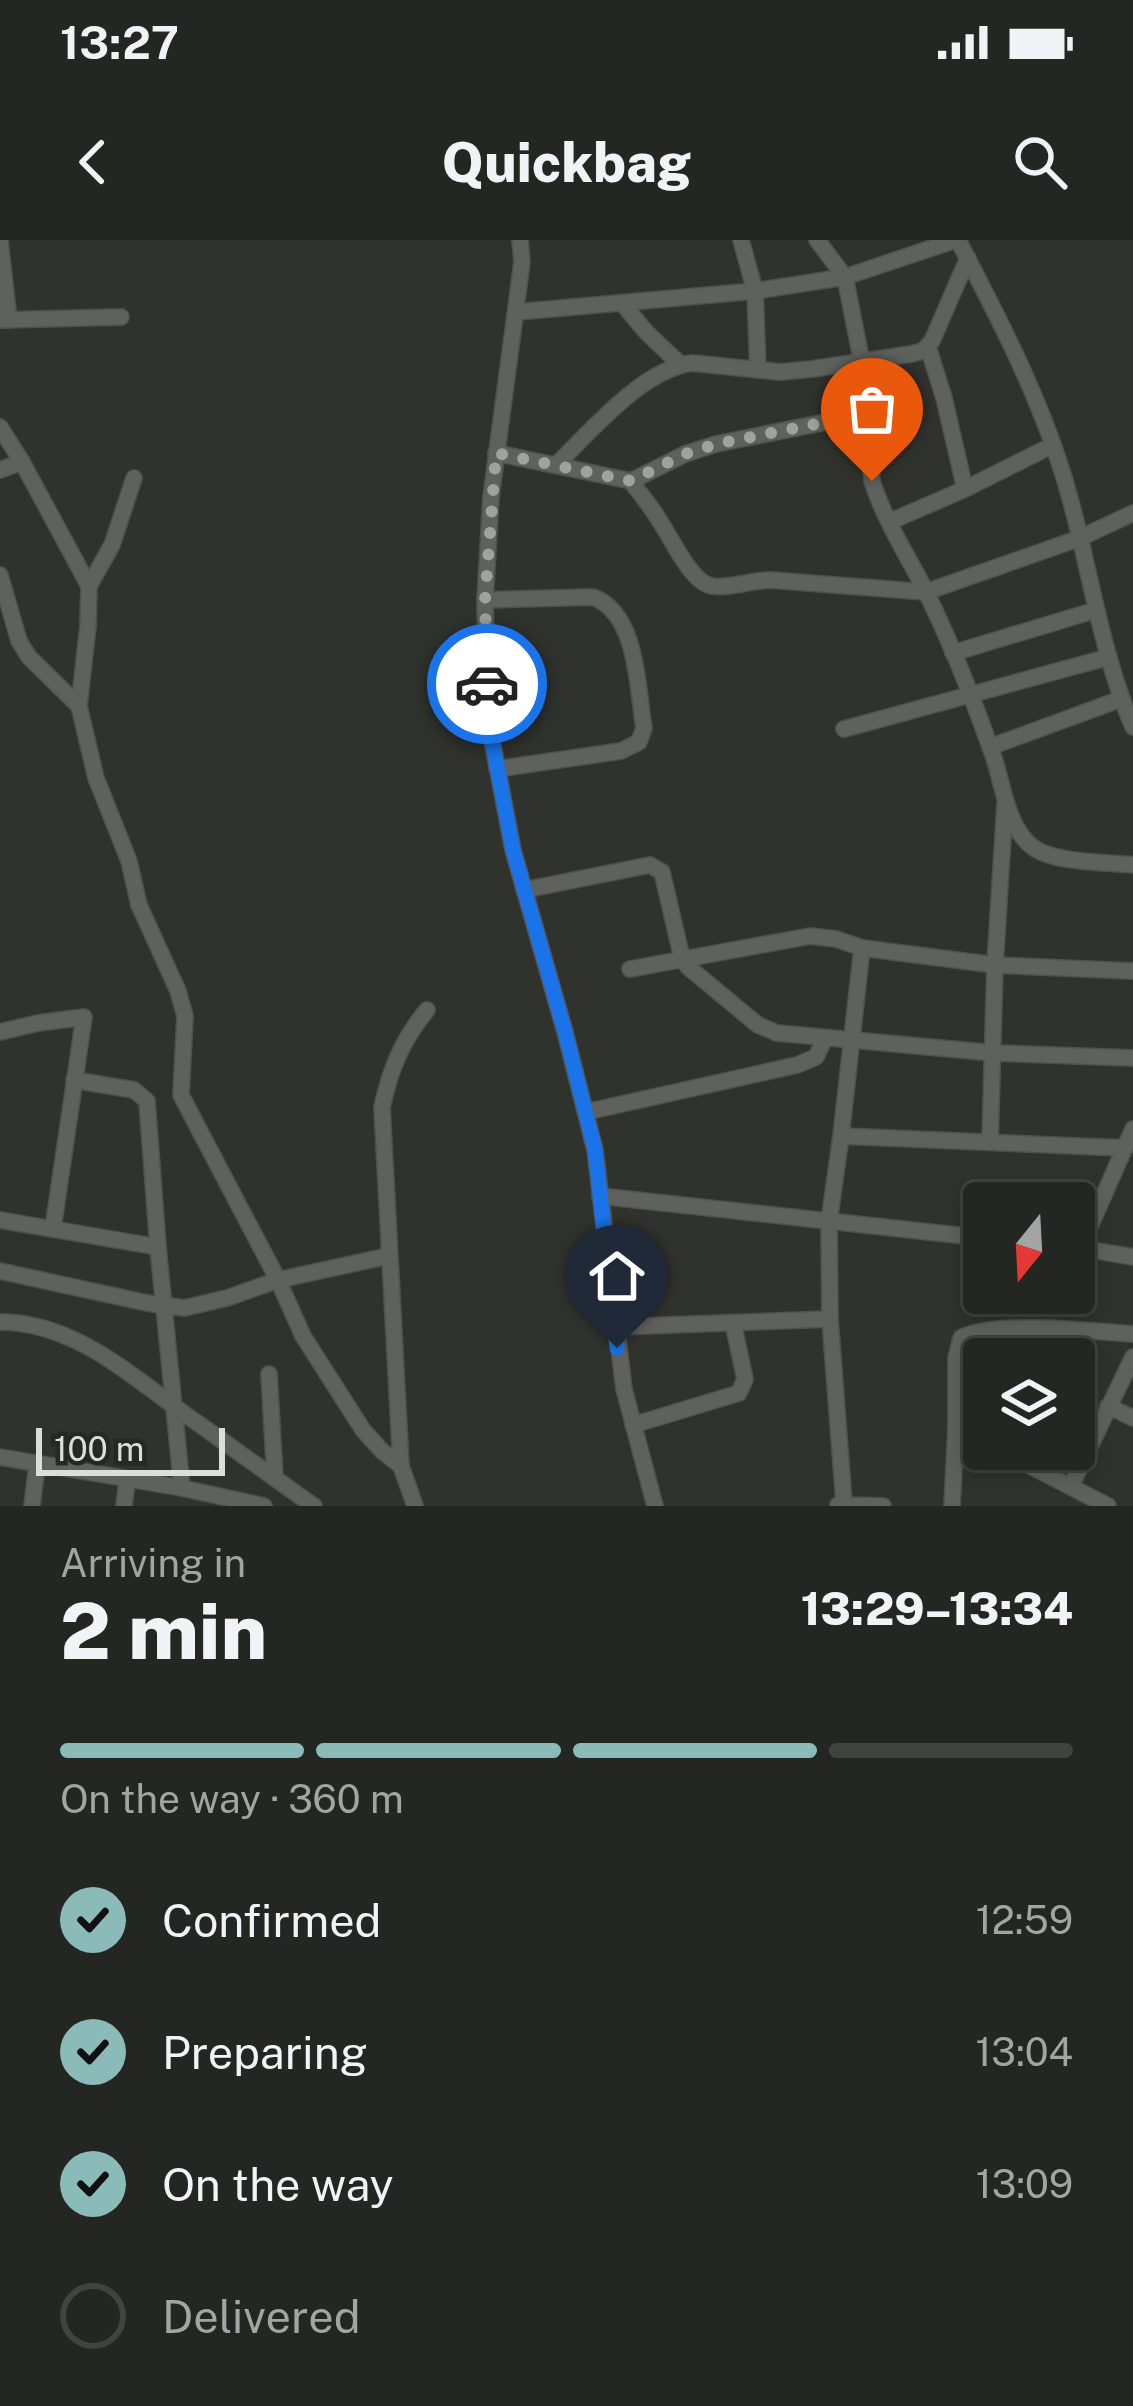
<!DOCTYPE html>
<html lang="en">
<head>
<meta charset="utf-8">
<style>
  body { margin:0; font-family:"Public Sans",sans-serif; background:#2c2e2a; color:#f1f3f6; height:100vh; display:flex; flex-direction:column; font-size:45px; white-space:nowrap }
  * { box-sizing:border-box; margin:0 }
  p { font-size:39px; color:#a3a5a5 }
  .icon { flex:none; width:66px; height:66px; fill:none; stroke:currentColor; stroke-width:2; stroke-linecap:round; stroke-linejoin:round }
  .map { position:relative; height:1266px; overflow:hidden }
  .details { display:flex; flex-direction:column; background:#242622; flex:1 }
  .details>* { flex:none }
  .needle { width:78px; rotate:198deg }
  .fabs { position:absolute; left:963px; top:942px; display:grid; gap:24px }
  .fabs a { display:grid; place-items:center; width:132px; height:132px; border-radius:12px; background:#242622; box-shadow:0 6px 18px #0003,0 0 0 3px #414340; font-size:60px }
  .scale { position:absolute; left:36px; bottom:30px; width:189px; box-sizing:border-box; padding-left:12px; border:6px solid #dcdedb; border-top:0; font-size:33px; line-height:42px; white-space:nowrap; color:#dcdedb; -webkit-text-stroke:9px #262824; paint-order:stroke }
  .pin { position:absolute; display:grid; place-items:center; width:102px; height:102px; color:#fff; margin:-123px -51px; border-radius:50% 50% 50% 0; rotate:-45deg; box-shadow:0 0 12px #0007 }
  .pin .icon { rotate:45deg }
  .courier { position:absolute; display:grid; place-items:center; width:120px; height:120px; margin:-60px; border:9px solid #1a73e8; border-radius:50%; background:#fff; color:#222; box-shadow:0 3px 15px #0007 }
  .head em { font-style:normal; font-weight:800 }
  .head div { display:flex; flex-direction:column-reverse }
  .head { display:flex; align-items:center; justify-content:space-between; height:204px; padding:0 60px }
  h1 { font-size:78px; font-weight:800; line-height:90px }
  .bar { display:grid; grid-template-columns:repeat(4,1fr); gap:18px 12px; align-content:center; height:144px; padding:0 60px }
  .bar i { height:15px; border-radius:9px; background:#414340 }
  .bar .active { background:#8bbbb9 }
  .bar p { grid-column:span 4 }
  ol { padding:0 60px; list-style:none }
  li { display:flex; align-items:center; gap:36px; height:132px }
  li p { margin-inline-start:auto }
  li .icon { padding:12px; border-radius:50%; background:#8bbbb9; color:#111; stroke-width:4 }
  li:last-child { color:#a3a5a5 }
  li i { width:66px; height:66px; border:6px solid #414340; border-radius:50% }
  .status { display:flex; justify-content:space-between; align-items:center; height:84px; padding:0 60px; background:#242622; direction:ltr }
  .status svg { height:33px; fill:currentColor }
  header { display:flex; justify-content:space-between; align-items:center; height:156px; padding:0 60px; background:#242622; font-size:54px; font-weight:800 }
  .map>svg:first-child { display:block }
</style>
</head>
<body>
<div class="status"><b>13:27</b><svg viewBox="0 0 49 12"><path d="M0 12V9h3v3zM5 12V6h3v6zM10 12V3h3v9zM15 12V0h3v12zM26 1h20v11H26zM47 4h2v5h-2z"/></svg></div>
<header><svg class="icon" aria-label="back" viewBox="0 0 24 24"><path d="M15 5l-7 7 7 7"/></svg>Quickbag<svg class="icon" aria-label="search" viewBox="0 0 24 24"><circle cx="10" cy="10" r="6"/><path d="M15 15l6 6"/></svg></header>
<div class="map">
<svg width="1133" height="1266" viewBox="0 0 1133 1266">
  <rect width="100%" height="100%" fill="#30322e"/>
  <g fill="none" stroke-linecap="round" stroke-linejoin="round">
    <!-- minor casing -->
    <g stroke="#4f514d" stroke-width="18">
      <g id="minor">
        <polyline points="520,0 522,22 491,257 485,360 487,457 491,495 513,610 565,792 595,910 624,1149 655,1266"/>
        <polyline points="741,0 755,51 758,130"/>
        <path d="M817,0L845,37L862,123L872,241C884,279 906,313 924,348C951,402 974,461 994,518C1003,546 1008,590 1034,608C1055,623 1107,622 1133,625"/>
        <path d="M958,0C995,71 1033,144 1058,219C1088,307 1096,401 1133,487"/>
        <polyline points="0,1 9,80"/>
        <polyline points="622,63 647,93 680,124"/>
        <polyline points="516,72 755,51 845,37 956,0"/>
        <polyline points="0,80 121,77"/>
        <polyline points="928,107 944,158 965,249"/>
        <polyline points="0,187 22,222 89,346"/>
        <polyline points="496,213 631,241 685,214 716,204 866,174"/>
        <path d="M557,224C591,191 643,129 692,123L780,132L812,129L911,114L923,111L932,101L968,18"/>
        <polyline points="0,230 22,222"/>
        <polyline points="134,238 112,305 89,346 88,386 79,466 96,538 129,621 139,665 178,751 185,776 181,855 278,1040 303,1096 363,1190 382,1211 401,1226"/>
        <path d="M631,241C640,254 651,266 659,280C671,297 691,343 712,346C728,349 752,340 770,340L926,352L1080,298L1133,273"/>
        <polyline points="889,282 965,249 1053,205"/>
        <polyline points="0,335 19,401 29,417 79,466"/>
        <path d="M485,360L593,357C638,374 637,447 644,488L639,502L621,511L497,529"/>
        <polyline points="953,413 1096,370"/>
        <polyline points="844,489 1109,417"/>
        <polyline points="990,507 1121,459"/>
        <polyline points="524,650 650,625 662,632 682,718 688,727 758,785 777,793 994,813 1133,818"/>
        <polyline points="630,729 810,696 836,699 862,708 995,725 1133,731"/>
        <polyline points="0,792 38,783 84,777 53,988"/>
        <polyline points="74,840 134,850 147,861 158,1007"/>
        <polyline points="586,872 797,825 816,817 825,798"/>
        <polyline points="841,896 1125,908"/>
        <polyline points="990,902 995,725 1005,564"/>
        <polyline points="600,956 984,998"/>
        <polyline points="0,980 158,1007 182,1248"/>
        <polyline points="1074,1007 1133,1017"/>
        <polyline points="1081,1007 1133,889"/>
        <polyline points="0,1031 147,1063 184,1068 227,1058 278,1040 388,1016"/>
        <path d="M0,1082C73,1082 129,1134 186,1175C229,1205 271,1236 314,1266"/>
        <polyline points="615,1087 830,1079"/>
        <polyline points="269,1134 275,1238"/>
        <polyline points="1108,1166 1133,1178"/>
        <polyline points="633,1185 739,1153 745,1139 733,1083"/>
        <polyline points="956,1189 984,1203"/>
        <polyline points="997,1209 1108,1266"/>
        <polyline points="0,1217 182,1248 264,1266"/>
        <polyline points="1071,1246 1133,1117"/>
        <polyline points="844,1263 830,1079 829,982 841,896 862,708"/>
        <polyline points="838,1265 883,1266"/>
        <polyline points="32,1266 37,1224"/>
        <polyline points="124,1266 127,1241"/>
        <path d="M415,1266L401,1226L382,867C390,830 402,800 427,770"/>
        <path d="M952,1266L956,1189V1118L961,1098C994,1080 1093,1091 1133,1094"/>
      </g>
    </g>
    <!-- minor -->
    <use href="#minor" stroke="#5e615c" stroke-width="15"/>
  </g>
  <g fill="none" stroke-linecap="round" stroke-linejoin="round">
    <!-- done -->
    <polyline stroke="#a0a29e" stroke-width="12" stroke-dasharray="0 21.6" points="487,444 485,360 496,213 631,241 685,214 716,204 866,174 872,241"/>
    <!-- route -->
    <polyline stroke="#1a73e8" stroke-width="15" points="487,444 491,495 513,610 565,792 595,910 617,1108"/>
  </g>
</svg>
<div class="fabs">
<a><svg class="needle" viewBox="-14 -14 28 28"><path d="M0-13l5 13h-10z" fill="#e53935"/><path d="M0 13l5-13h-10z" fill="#a3a5a5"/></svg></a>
<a><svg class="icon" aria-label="layers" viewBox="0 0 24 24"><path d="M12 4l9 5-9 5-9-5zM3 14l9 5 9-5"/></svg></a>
</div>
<div class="scale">100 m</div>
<div class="pin" style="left:872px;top:241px;background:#ea580c"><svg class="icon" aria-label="bag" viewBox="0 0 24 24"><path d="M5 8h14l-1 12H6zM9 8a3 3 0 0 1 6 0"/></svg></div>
<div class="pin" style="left:617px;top:1108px;background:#1f2937"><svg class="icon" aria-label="home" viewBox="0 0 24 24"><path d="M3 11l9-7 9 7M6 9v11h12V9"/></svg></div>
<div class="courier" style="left:487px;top:444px"><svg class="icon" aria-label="car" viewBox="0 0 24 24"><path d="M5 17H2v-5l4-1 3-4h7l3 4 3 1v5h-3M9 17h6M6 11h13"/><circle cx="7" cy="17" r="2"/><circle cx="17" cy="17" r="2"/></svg></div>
</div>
<section class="details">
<div class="head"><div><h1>2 min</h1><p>Arriving in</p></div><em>13:29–13:34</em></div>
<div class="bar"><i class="active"></i><i class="active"></i><i class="active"></i><i></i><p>On the way · 360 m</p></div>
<ol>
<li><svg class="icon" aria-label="check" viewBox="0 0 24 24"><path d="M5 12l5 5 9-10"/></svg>Confirmed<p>12:59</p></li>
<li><svg class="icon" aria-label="check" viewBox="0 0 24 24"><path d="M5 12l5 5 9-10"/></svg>Preparing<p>13:04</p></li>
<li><svg class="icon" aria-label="check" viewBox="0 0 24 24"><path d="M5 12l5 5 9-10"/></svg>On the way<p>13:09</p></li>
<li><i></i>Delivered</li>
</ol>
</section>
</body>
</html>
